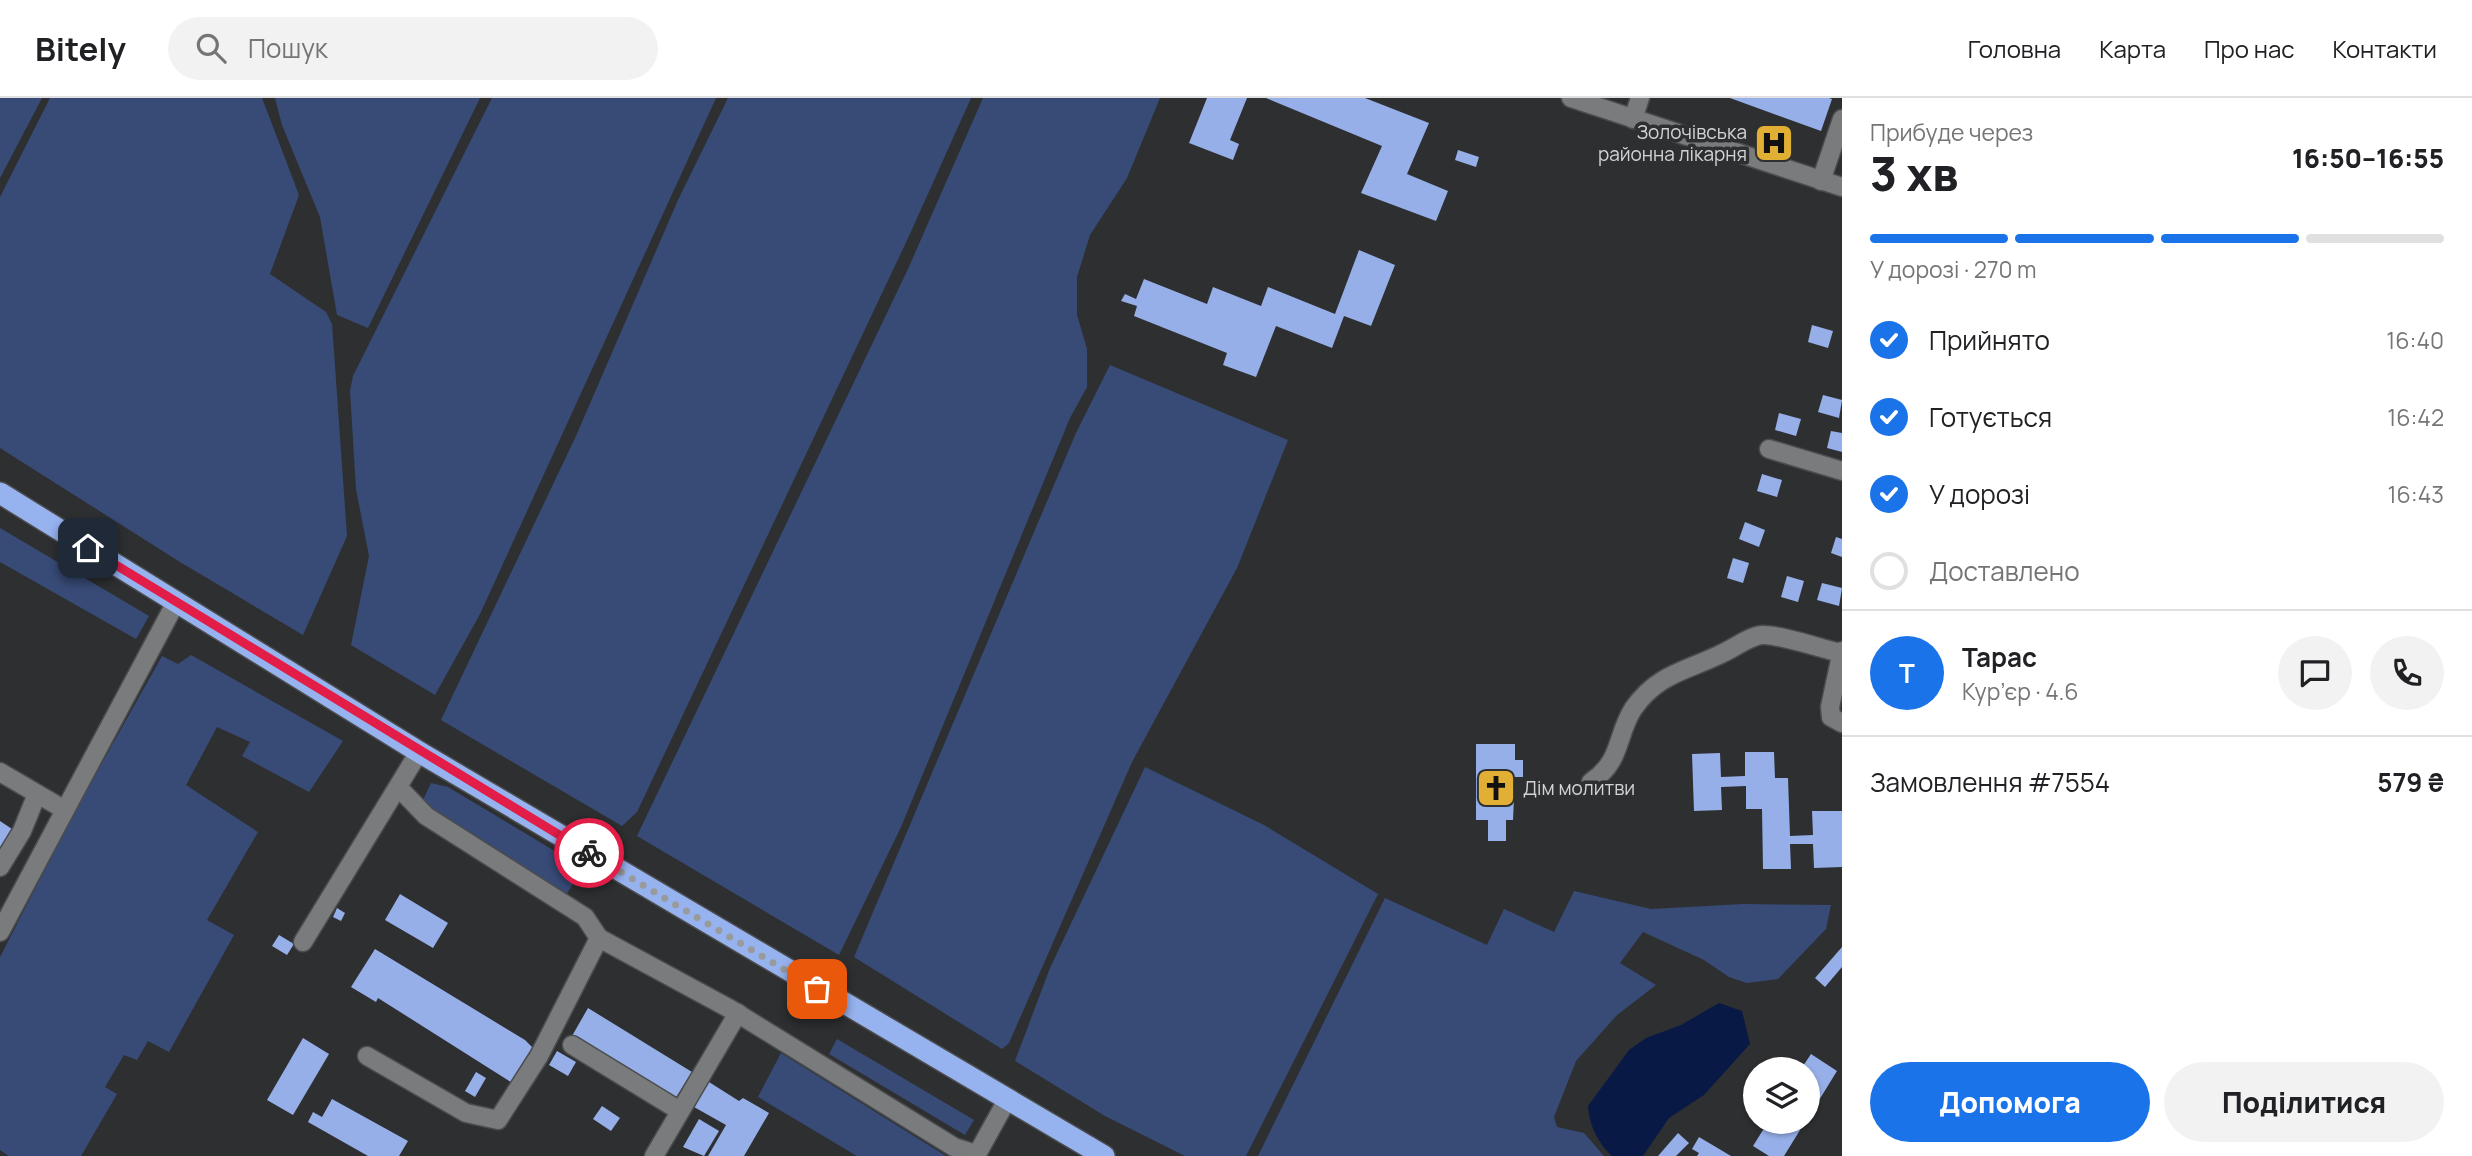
<!DOCTYPE html>
<html lang="uk">
<head>
<meta charset="utf-8">
<style>
  body { margin:0; font-family:Manrope,sans-serif; background:#f2f2f2; color:#202124; height:100vh; display:flex; flex-direction:column; font-size:26px; white-space:nowrap }
  * { box-sizing:border-box; margin:0 }
  p { font-size:23px; color:#757577 }
  .icon { flex:none; width:38px; height:38px; fill:none; stroke:currentColor; stroke-width:2; stroke-linecap:round; stroke-linejoin:round }
  .map { position:relative; flex:1; overflow:hidden }
  .sheet { display:flex; flex-direction:column; background:#fff; width:630px }
  .sheet>* { flex:none }
  .buttons { position:absolute; left:1743px; top:959px; display:grid; gap:14px }
  .buttons a { display:grid; place-items:center; width:77px; height:77px; border-radius:50%; background:#fff; box-shadow:0 2px 5px #0004; font-size:35px }
  .pin { position:absolute; display:grid; place-items:center; width:60px; height:60px; color:#fff; margin:-30px; border-radius:14px; box-shadow:0 4px 10px #0006 }
  .courier { position:absolute; display:grid; place-items:center; width:70px; height:70px; margin:-35px; border:5px solid #e11d48; border-radius:50%; background:#fff; color:#222; box-shadow:0 2px 9px #0007 }
  .headline em { font-style:normal; font-weight:800 }
  .headline div { display:flex; flex-direction:column-reverse }
  .headline { display:flex; align-items:center; justify-content:space-between; height:119px; padding:0 28px }
  h1 { font-size:46px; font-weight:800; line-height:52px }
  .bar { display:grid; grid-template-columns:repeat(4,1fr); gap:10px 7px; align-content:center; height:84px; padding:0 28px }
  .bar i { height:9px; border-radius:5px; background:#e0e0e0 }
  .bar .active { background:#1a73e8 }
  .bar p { grid-column:span 4 }
  .line { display:flex; align-items:center; gap:18px; padding:0 28px; border-top:2px solid #e0e0e0 }
  .line div { flex:1 }
  .round { display:grid; place-items:center; flex:none; width:74px; height:74px; border-radius:37px; background:#f2f2f2 }
  ol { padding:0 28px; list-style:none }
  li { display:flex; align-items:center; gap:21px; height:77px }
  li p { margin-inline-start:auto }
  li .icon { padding:7px; border-radius:50%; background:#1a73e8; color:#fff; stroke-width:4 }
  li:last-child { color:#757577 }
  li i { width:38px; height:38px; border:4px solid #e0e0e0; border-radius:50% }
  .button { display:flex; gap:14px; margin-top:auto; padding:14px 28px }
  .button a { flex:1; height:80px; border-radius:42px; background:#1a73e8; color:#fff; font-size:28px; font-weight:800; line-height:80px; text-align:center }
  .button a+a { background:#f2f2f2; color:#202124 }
  header { display:flex; align-items:center; gap:42px; box-sizing:border-box; height:98px; padding:0 35px; background:#fff; border-bottom:2px solid #e0e0e0 }
  header strong { font-size:33px }
  nav { display:flex; gap:38px; margin-inline-start:auto; font-size:24px }
  .search { width:490px; height:63px; background:#f2f2f2; display:flex; align-items:center; gap:18px; box-sizing:border-box; padding:0 24px; border-radius:38px; color:#757577; font-size:26px }
  main { display:flex; flex:1; min-height:0 }
  .map>svg:first-child { display:block }
</style>
</head>
<body>
<header>
<strong>Bitely</strong>
<div class="search"><svg class="icon" aria-label="search" viewBox="0 0 24 24"><circle cx="10" cy="10" r="6"/><path d="M15 15l6 6"/></svg>Пошук</div>
<nav><a>Головна</a><a>Карта</a><a>Про нас</a><a>Контакти</a></nav>
</header>
<main>
<div class="map">
<svg width="1842" height="1058" viewBox="0 0 1842 1058">
  <rect width="100%" height="100%" fill="#2e2f31"/>
  <!-- green -->
  <g fill="#384b77">
    <polygon points="0,0 42,0 0,80"/>
    <polygon points="50,0 262,0 299,97 270,176 326,214 332,226 347,438 303,537 180,464 0,350 0,99"/>
    <polygon points="275,0 480,0 368,230 337,217 320,119 282,27"/>
    <polygon points="492,0 716,0 480,516 435,597 351,547 369,458 356,391 350,293 353,278"/>
    <polygon points="728,0 971,0 909,138 637,714 622,728 441,622 576,338 678,102"/>
    <polygon points="983,0 1160,0 1127,80 1090,137 1077,179 1077,217 1087,251 1087,289 1070,320 901,729 839,857 637,738 908,171"/>
    <polygon points="1110,267 1288,342 1237,470 1132,664 1009,945 1002,951 854,859 1076,335"/>
    <polygon points="0,430 149,518 136,541 0,464"/>
    <polygon points="191,557 343,643 309,694 242,658 250,644 217,629 186,687 258,734 207,822 234,837 169,954 148,943 137,962 124,957 105,989 117,996 81,1058 9,1058 0,1052 0,859 74,715 162,558 178,566"/>
    <polygon points="1145,669 1264,727 1378,796 1246,1058 1185,1058 1105,1018 1015,963 1050,870"/>
    <polygon points="431,685 448,689 583,770 566,797 435,716 423,702"/>
    <polygon points="1574,793 1651,811 1743,806 1831,807 1826,831 1778,881 1747,885 1729,879 1704,862 1643,834 1620,865 1656,887 1617,917 1576,963 1554,1019 1557,1029 1584,1035 1604,1058 1258,1058 1385,800 1487,847 1504,811 1554,834"/>
    <polygon points="837,941 974,1022 965,1037 829,956"/>
    <polygon points="781,955 946,1058 857,1058 758,999"/>
  </g>
  <!-- water -->
  <path fill="#091946" d="M1719,905L1742,913L1750,946L1704,997L1669,1020L1643,1058H1612C1598,1045 1589,1027 1588,1008L1629,952L1646,940L1681,927Z"/>
  <!-- building -->
  <g fill="#96afe8">
    <polygon points="1207,0 1247,0 1230,42 1239,46 1233,62 1189,45"/>
    <polygon points="1266,0 1365,0 1429,25 1407,76 1448,93 1436,123 1361,95 1382,48"/>
    <polygon points="1730,0 1829,0 1832,1 1821,33"/>
    <polygon points="1458,52 1479,59 1476,69 1455,62"/>
    <polygon points="1359,152 1395,167 1371,228 1344,218 1332,250 1276,228 1256,279 1223,267 1227,255 1134,218 1137,208 1121,203 1125,196 1136,201 1144,181 1207,206 1213,189 1261,208 1268,189 1335,216"/>
    <polygon points="1812,227 1833,233 1828,250 1808,244"/>
    <polygon points="1823,297 1842,302 1839,320 1818,314"/>
    <polygon points="1779,315 1801,321 1796,338 1775,332"/>
    <polygon points="1831,333 1842,335 1842,354 1827,350"/>
    <polygon points="1762,376 1782,382 1777,399 1757,393"/>
    <polygon points="1745,424 1765,432 1759,449 1739,441"/>
    <polygon points="1836,439 1842,441 1842,459 1831,455"/>
    <polygon points="1733,460 1749,465 1743,485 1727,480"/>
    <polygon points="1787,478 1804,483 1798,504 1781,499"/>
    <polygon points="1822,485 1842,490 1839,508 1817,502"/>
    <polygon points="1476,646 1515,646 1515,662 1523,662 1523,679 1515,679 1513,722 1506,722 1506,743 1488,743 1488,722 1476,722"/>
    <polygon points="1745,654 1774,654 1775,680 1788,680 1790,738 1813,737 1812,713 1842,713 1842,769 1814,770 1813,746 1790,746 1791,771 1763,771 1762,711 1746,711 1746,688 1721,689 1722,712 1694,713 1692,656 1720,655 1721,679 1745,678"/>
    <polygon points="0,723 15,733 0,754"/>
    <polygon points="400,796 448,825 433,850 385,822"/>
    <polygon points="337,810 345,815 341,823 333,819"/>
    <polygon points="279,837 294,846 287,857 272,848"/>
    <polygon points="1842,849 1842,869 1825,889 1815,880"/>
    <polygon points="375,851 525,942 533,950 514,986 378,900 376,904 351,889"/>
    <polygon points="588,910 692,974 675,1001 572,938"/>
    <polygon points="303,940 329,956 293,1017 267,1002"/>
    <polygon points="557,953 576,964 568,978 549,967"/>
    <polygon points="1811,956 1837,973 1808,1020 1808,971 1801,971"/>
    <polygon points="476,974 486,980 475,999 465,993"/>
    <polygon points="709,984 739,1003 743,1000 769,1015 744,1058 708,1058 726,1027 694,1009"/>
    <polygon points="332,1001 408,1043 399,1058 368,1058 308,1024 313,1014 322,1019"/>
    <polygon points="602,1008 620,1020 611,1033 593,1021"/>
    <polygon points="699,1021 719,1033 704,1058 683,1049"/>
    <polygon points="1768,1024 1805,1024 1784,1058 1769,1058 1753,1048"/>
    <polygon points="1678,1035 1689,1045 1676,1058 1658,1058"/>
    <polygon points="1699,1039 1731,1058 1697,1058 1699,1055 1692,1051"/>
  </g>
  <g fill="none" stroke-linecap="round" stroke-linejoin="round">
    <!-- minor casing -->
    <g stroke="#4b4c4d" stroke-width="21">
      <g id="minor">
        <polyline points="1571,0 1842,89"/>
        <polyline points="1633,21 1640,0"/>
        <polyline points="1821,83 1842,21"/>
        <polyline points="1769,351 1842,373"/>
        <polyline points="1842,553 1830,609 1831,619 1842,625"/>
        <polyline points="0,674 65,712"/>
        <path d="M1591,684C1622,663 1616,638 1633,611C1658,575 1687,573 1723,555C1734,550 1750,538 1762,537C1778,536 1823,551 1841,555"/>
        <polyline points="398,689 426,718 585,819 599,840"/>
        <polyline points="0,769 22,733 37,696"/>
        <polyline points="0,834 175,506"/>
        <polyline points="303,844 419,654"/>
        <polyline points="572,947 680,1013"/>
        <polyline points="367,958 466,1015 498,1022 539,958 599,840 732,912 954,1049 976,1056"/>
        <polyline points="654,1058 738,915"/>
        <polyline points="976,1058 1007,1002"/>
      </g>
    </g>
    <!-- highway casing -->
    <g stroke="#4b4c4d" stroke-width="24">
      <polyline id="highway" points="0,395 419,654 1104,1058"/>
    </g>
    <!-- minor -->
    <use href="#minor" stroke="#7a7b7d" stroke-width="18"/>
    <!-- highway -->
    <use href="#highway" stroke="#96b2ef" stroke-width="21"/>
  </g>
  <g fill="none" stroke-linecap="round" stroke-linejoin="round">
    <!-- done -->
    <polyline stroke="#999a9b" stroke-width="7" stroke-dasharray="0 12.6" points="589,755 817,891"/>
    <!-- route -->
    <polyline stroke="#e11d48" stroke-width="9" points="88,450 589,755"/>
  </g>
  <!-- icons -->
  <defs>
    <g id="hospital-square" transform="scale(2.0125)"><rect x="-9" y="-9" width="18" height="18" rx="4" fill="#e1af34" stroke="#2e2f31"/><path d="M-5-5h3v3.5h4V-5h3V5h-3V1.5h-4V5h-3Z" fill="#111"/></g>
    <g id="church-square" transform="scale(2.0125)"><rect x="-9" y="-9" width="18" height="18" rx="4" fill="#e1af34" stroke="#2e2f31"/><path d="M-1.2-6h2.4v3.5h3.3v2.4h-3.3V6h-2.4V-.1h-3.3v-2.4h3.3Z" fill="#111"/></g>
  </defs>
  <g fill-rule="evenodd">
    <use href="#hospital-square" x="1774" y="45"/>
    <use href="#church-square" x="1496" y="690"/>
  </g>
  <g text-anchor="middle" stroke-width="7" stroke-linejoin="round" paint-order="stroke">
    <!-- poi labels -->
    <g font-size="19" fill="#d2d3d4" stroke="#2e2f31" text-anchor="end">
      <text x="1747" y="41">Золочівська<tspan x="1747" dy="22">районна лікарня</tspan></text>
      <text x="1523" y="697" text-anchor="start">Дім молитви</text>
    </g>
  </g>
</svg>
<div class="buttons">
<a><svg class="icon" aria-label="layers" viewBox="0 0 24 24"><path d="M12 4l9 5-9 5-9-5zM3 14l9 5 9-5"/></svg></a>
</div>
<div class="pin" style="left:817px;top:891px;background:#ea580c"><svg class="icon" aria-label="bag" viewBox="0 0 24 24"><path d="M5 8h14l-1 12H6zM9 8a3 3 0 0 1 6 0"/></svg></div>
<div class="pin" style="left:88px;top:450px;background:#1f2937"><svg class="icon" aria-label="home" viewBox="0 0 24 24"><path d="M3 11l9-7 9 7M6 9v11h12V9"/></svg></div>
<div class="courier" style="left:589px;top:755px"><svg class="icon" aria-label="bike" viewBox="0 0 24 24"><circle cx="6" cy="16" r="4"/><circle cx="18" cy="16" r="4"/><path d="M6 16l4-8h5l3 8M10 8l3 8H6M13 5h3"/></svg></div>
</div>
<section class="sheet">
<div class="headline"><div><h1>3 хв</h1><p>Прибуде через</p></div><em>16:50–16:55</em></div>
<div class="bar"><i class="active"></i><i class="active"></i><i class="active"></i><i></i><p>У дорозі · 270 m</p></div>
<ol>
<li><svg class="icon" aria-label="check" viewBox="0 0 24 24"><path d="M5 12l5 5 9-10"/></svg>Прийнято<p>16:40</p></li>
<li><svg class="icon" aria-label="check" viewBox="0 0 24 24"><path d="M5 12l5 5 9-10"/></svg>Готується<p>16:42</p></li>
<li><svg class="icon" aria-label="check" viewBox="0 0 24 24"><path d="M5 12l5 5 9-10"/></svg>У дорозі<p>16:43</p></li>
<li><i></i>Доставлено</li>
</ol>
<div class="line" style="height:126px"><b class="round" style="background:#1a73e8;color:#fff">Т</b><div><b>Тарас</b><p>Кур’єр · 4.6</p></div><a class="round"><svg class="icon" aria-label="chat" viewBox="0 0 24 24"><path d="M4 5h16v11H9l-5 4z"/></svg></a><a class="round"><svg class="icon" aria-label="phone" viewBox="0 0 24 24"><path d="M5 4h4l2 5-3 2q2 4 5 5l2-3 5 2v4C11 20 4 13 5 4z"/></svg></a></div>
<div class="line" style="height:91px"><div>Замовлення #7554</div><b>579 ₴</b></div>
<div class="button"><a>Допомога</a><a>Поділитися</a></div>
</section>
</main>
</body>
</html>
